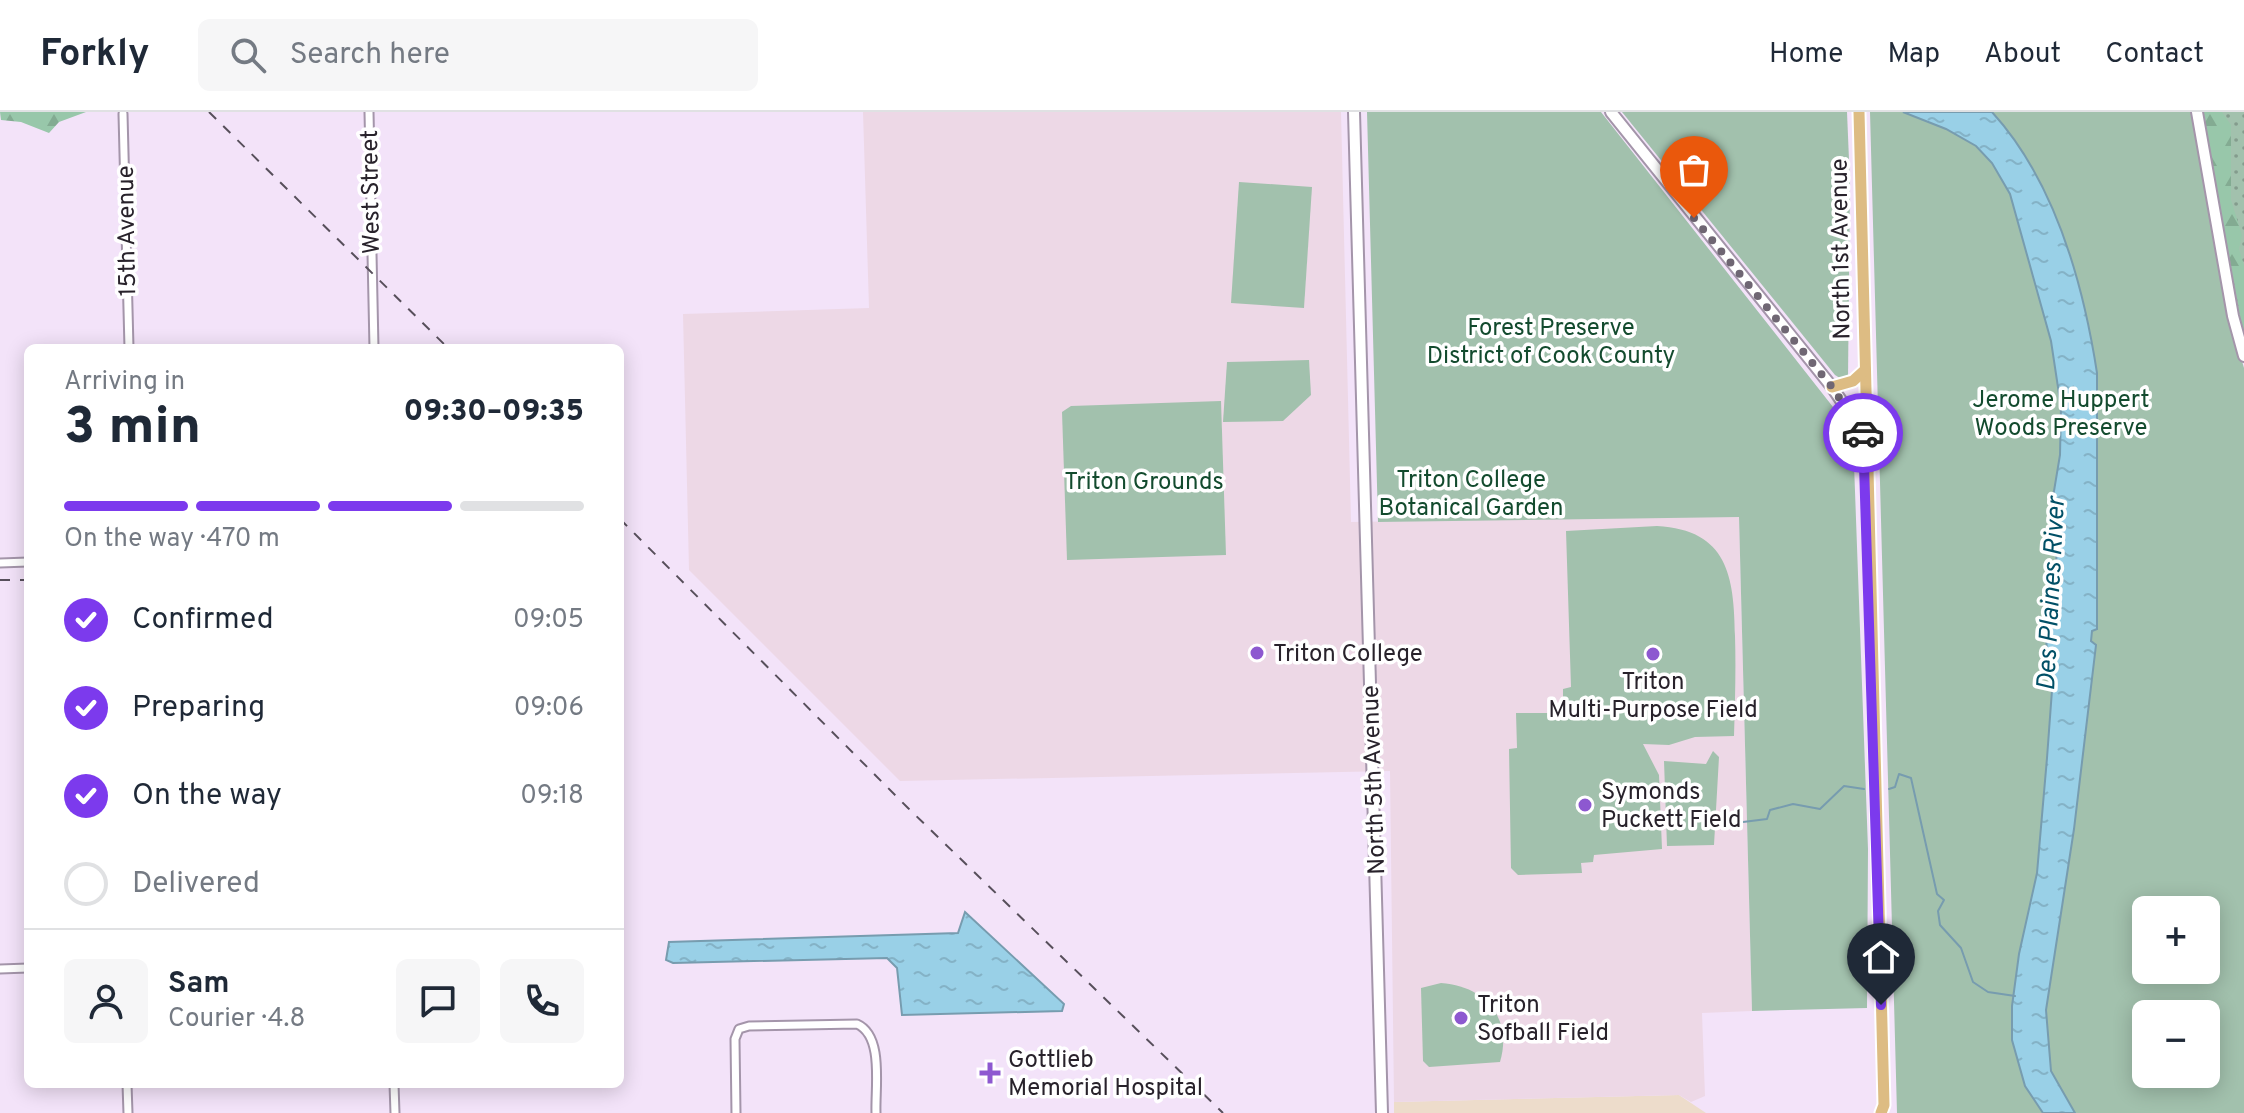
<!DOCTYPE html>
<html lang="en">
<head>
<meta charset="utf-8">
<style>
  body { margin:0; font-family:Overpass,sans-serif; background:#f6f6f7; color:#1f2937; height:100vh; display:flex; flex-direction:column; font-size:30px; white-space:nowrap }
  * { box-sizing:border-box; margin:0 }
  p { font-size:26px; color:#747a83 }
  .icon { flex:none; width:44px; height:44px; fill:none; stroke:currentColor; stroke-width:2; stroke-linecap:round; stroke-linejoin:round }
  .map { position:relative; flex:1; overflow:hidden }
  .details { position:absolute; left:24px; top:232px; width:600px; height:744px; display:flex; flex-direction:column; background:#fff; border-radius:12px; box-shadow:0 4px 20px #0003 }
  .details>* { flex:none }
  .buttons { position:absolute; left:2132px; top:784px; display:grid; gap:16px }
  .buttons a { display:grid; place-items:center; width:88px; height:88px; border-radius:12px; background:#fff; box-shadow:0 4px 20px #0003; font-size:40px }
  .pin { position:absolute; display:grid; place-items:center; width:68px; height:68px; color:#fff; margin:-82px -34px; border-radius:50% 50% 50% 0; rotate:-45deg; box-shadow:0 0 8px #0007 }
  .pin .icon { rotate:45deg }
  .courier { position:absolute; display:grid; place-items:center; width:80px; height:80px; margin:-40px; border:6px solid #7c3aed; border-radius:50%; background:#fff; color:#222; box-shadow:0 2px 10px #0007 }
  .head em { font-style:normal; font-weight:800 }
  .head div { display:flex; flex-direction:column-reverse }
  .head { display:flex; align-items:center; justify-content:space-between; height:136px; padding:0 40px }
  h1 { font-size:52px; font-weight:800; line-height:60px }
  .bar { display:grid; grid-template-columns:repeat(4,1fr); gap:12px 8px; align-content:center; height:96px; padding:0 40px }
  .bar i { height:10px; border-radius:6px; background:#e0e1e3 }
  .bar .selected { background:#7c3aed }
  .bar p { grid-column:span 4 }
  .line { display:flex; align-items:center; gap:20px; padding:0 40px; border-top:2px solid #e0e1e3 }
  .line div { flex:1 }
  .round { display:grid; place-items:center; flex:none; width:84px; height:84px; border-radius:12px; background:#f6f6f7 }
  ol { padding:0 40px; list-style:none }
  li { display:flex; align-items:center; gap:24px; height:88px }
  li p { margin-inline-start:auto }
  li .icon { padding:8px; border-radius:50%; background:#7c3aed; color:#fff; stroke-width:4 }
  li:last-child { color:#747a83 }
  li i { width:44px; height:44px; border:4px solid #e0e1e3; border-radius:50% }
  header { display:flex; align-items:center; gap:48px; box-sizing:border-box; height:112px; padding:0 40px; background:#fff; border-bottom:2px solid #e0e1e3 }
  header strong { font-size:38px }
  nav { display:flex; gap:44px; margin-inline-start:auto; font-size:28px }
  .search { width:560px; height:72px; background:#f6f6f7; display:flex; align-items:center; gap:20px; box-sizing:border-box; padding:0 28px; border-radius:12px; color:#747a83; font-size:30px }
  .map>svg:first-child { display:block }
</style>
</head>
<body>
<header>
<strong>Forkly</strong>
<div class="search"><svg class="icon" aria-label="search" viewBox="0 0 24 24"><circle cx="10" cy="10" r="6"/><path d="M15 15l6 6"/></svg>Search here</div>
<nav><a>Home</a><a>Map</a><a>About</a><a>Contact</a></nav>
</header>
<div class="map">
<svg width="2244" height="1001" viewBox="0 0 2244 1001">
  <defs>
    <pattern id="grass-dots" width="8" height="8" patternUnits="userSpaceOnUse" patternTransform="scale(2)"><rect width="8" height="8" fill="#a2c1ad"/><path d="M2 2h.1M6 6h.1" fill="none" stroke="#849c8d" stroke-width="1.8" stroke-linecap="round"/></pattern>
    <pattern id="forest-firs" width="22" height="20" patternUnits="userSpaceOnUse" patternTransform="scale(2)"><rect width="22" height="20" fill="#98c7aa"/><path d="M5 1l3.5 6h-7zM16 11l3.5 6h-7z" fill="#83ab92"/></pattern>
    <pattern id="water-ripples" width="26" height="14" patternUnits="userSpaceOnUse" patternTransform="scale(2)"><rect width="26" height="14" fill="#99d0e7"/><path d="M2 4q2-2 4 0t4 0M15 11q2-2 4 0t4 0" fill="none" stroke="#84b2c6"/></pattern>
  </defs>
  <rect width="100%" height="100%" fill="#f3e3f9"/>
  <!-- commercial -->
  <polygon fill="#eddccb" points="1679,983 1706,1001 1394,1001 1394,990"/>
  <!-- education -->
  <polygon fill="#edd8e6" points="863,0 1341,0 1351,410 1739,404 1752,899 1702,901 1705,984 1691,990 1679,983 1394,990 1390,659 900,669 689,458 683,202 869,196"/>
  <!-- grass -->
  <polygon fill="url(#grass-dots)" points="2202,0 2244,0 2244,223 2238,198"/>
  <!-- forest -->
  <g fill="url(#forest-firs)">
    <polygon points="0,0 86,0 59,10 49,21 21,10 1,8"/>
    <polygon points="2202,0 2222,0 2231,13 2231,88 2242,123 2239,137 2244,154 2244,223"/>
  </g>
  <!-- park -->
  <g fill="#a2c1ad" fill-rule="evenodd">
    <polygon points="1367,0 1601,0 1844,309 1854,352 1868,737 1867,896 1752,899 1739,405 1378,410"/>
    <polygon points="1622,0 1847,0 1850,72 1848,266 1843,268 1835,263"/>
    <path d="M1870,0H2192L2225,191L2244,256V1001H1897ZM2146,798H2206V858H2146ZM2146,902H2206V962H2146Z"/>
    <polygon points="1239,70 1312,75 1304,196 1231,191"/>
    <polygon points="1309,248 1311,283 1283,309 1223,310 1227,250"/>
    <polygon points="1221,289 1226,443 1067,448 1062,300 1071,294"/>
    <path d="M1657,414C1728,418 1734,464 1735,524C1736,557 1735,590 1734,624L1695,625L1669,633L1643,632L1659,663L1662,737L1594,743L1593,750L1581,751L1582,761L1518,763L1511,756L1509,637L1517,636L1516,601H1556V595L1563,594V577L1571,575L1566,419Z"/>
    <polygon points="1713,639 1719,645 1714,733 1667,734 1664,649 1706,652"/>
    <path d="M1441,871C1485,874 1513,906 1500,950L1429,955L1423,949L1421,876Z"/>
  </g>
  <!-- water -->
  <g fill="url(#water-ripples)" stroke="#779caf" stroke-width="2">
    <path d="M1903,0H1992C2055,69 2083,170 2097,261V517L2092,519L2091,529L2096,533L2074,717L2046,898L2051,959L2075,1001H2043L2025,974L2012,928V894L2019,842L2037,761L2047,646L2052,578L2046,528L2055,494L2057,454L2052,391L2060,343L2061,295L2051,229L2010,82L1992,51L1976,34L1946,17Z"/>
    <polygon points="965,800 1064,892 1062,899 902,903 897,856 887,846 673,851 666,848 669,830 958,821"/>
  </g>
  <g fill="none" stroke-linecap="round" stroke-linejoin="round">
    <!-- stream -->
    <g stroke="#779caf" stroke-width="2">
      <polyline points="1889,677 1895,675 1899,662 1911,666 1937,782 1944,788 1938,799 1940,813 1961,836 1973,870 1988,880 2015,884"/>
      <polyline points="1743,710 1767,707 1770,698 1793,692 1820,697 1844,674 1864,677"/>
    </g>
    <!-- street casing -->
    <g stroke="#a495aa" stroke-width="11">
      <g id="street">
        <polyline points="369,0 374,236"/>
        <polyline points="123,2 129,236"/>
        <polyline points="0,451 28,450"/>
        <polyline points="0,857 28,856"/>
        <polyline points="127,972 128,1001"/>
        <polyline points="394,972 395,1001"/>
        <path d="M736,1001L735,927L739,917L749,914L857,912C884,924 875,975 876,1001"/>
      </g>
    </g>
    <!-- secondary casing -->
    <g stroke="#a495aa" stroke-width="14">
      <g id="secondary">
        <polyline points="1354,0 1382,1001"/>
        <polyline points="1611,0 1832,275 1865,324"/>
        <polyline points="2197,0 2233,204 2244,244"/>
      </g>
    </g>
    <!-- primary casing -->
    <g stroke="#fff" stroke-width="15">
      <g id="primary">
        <polyline points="1859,0 1884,993 1881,1001"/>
        <polyline points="1832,275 1853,269 1865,258"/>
      </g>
    </g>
    <!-- street -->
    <use href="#street" stroke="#fff" stroke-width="7"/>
    <!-- secondary -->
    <use href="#secondary" stroke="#fff" stroke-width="10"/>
    <!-- primary -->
    <use href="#primary" stroke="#ddbc83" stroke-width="11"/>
    <!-- rail -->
    <g stroke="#574f5b" stroke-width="2" stroke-dasharray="10 10" stroke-linecap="butt">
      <polyline points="209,0 448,236"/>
      <polyline points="620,407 908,696 1223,1001"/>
      <polyline points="0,468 28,468"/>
    </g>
  </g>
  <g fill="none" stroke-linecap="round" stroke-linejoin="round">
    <!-- done -->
    <polyline stroke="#6f6673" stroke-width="8" stroke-dasharray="0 14.4" points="1694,106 1832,275 1863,321"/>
    <!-- route -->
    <polyline stroke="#7c3aed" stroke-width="10" points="1863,321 1881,893"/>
  </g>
  <!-- markers -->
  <g fill="#8d58d0" stroke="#fff" stroke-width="3">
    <circle cx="1257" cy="541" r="8"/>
    <circle cx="1653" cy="542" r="8"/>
    <circle cx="1585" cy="693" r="8"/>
    <circle cx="1461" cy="906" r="8"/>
    <path d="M986 949h8v8h8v8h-8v8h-8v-8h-8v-8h8z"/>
  </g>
  <g text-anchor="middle" stroke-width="7" stroke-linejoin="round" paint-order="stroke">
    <!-- street labels -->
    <g font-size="24" fill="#28222b" stroke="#fff">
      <text transform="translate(370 80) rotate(-91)" y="8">West Street</text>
      <text transform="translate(126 119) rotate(-91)" y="8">15th Avenue</text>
      <text transform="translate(1840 137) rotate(-91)" y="8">North 1st Avenue</text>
      <text transform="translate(1373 668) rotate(-92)" y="8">North 5th Avenue</text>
    </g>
    <!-- park labels -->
    <g font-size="24" fill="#134b2e" stroke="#fff">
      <text x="1551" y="223">Forest Preserve<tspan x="1551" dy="28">District of Cook County</tspan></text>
      <text x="2061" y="295">Jerome Huppert<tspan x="2061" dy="28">Woods Preserve</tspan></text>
      <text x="1471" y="375">Triton College<tspan x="1471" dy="28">Botanical Garden</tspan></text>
      <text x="1144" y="377">Triton Grounds</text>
    </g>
    <!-- poi labels -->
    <g font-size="24" fill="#28222b" stroke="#fff" text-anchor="start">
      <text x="1273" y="549">Triton College</text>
      <text x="1653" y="577" text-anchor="middle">Triton<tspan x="1653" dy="28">Multi-Purpose Field</tspan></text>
      <text x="1601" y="687">Symonds<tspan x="1601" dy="28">Puckett Field</tspan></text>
      <text x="1477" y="900">Triton<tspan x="1477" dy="28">Sofball Field</tspan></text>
      <text x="1008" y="955">Gottlieb<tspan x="1008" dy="28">Memorial Hospital</tspan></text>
    </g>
    <!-- water labels -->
    <g font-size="26" font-style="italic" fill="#015067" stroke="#fff">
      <text transform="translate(2050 482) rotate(-87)" y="9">Des Plaines River</text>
    </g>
  </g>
</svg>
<div class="buttons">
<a>+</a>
<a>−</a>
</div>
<div class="pin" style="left:1694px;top:106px;background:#ea580c"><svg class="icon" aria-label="bag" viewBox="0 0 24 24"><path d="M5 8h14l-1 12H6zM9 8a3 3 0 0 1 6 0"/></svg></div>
<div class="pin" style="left:1881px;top:893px;background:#1f2937"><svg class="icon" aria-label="home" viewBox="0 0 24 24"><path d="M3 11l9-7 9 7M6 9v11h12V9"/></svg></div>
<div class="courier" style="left:1863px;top:321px"><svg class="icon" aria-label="car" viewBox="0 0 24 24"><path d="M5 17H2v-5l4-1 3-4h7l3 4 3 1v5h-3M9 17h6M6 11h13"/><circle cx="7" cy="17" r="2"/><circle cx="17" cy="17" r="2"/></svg></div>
<section class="details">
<div class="head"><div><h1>3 min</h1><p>Arriving in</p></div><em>09:30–09:35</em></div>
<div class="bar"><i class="selected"></i><i class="selected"></i><i class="selected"></i><i></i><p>On the way · 470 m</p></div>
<ol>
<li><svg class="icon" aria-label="check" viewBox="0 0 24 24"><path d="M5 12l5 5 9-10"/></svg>Confirmed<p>09:05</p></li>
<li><svg class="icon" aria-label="check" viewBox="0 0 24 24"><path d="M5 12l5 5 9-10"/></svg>Preparing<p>09:06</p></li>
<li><svg class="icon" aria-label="check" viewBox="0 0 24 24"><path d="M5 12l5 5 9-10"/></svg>On the way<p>09:18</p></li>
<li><i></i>Delivered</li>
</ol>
<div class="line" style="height:144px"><a class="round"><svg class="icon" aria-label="person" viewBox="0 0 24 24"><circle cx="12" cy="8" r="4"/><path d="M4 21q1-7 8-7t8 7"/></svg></a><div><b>Sam</b><p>Courier · 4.8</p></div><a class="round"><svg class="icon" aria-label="chat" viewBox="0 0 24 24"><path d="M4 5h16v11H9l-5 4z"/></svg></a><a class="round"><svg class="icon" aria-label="phone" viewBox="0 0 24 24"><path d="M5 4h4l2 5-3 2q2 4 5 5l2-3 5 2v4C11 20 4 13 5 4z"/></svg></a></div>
</section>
</div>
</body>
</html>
